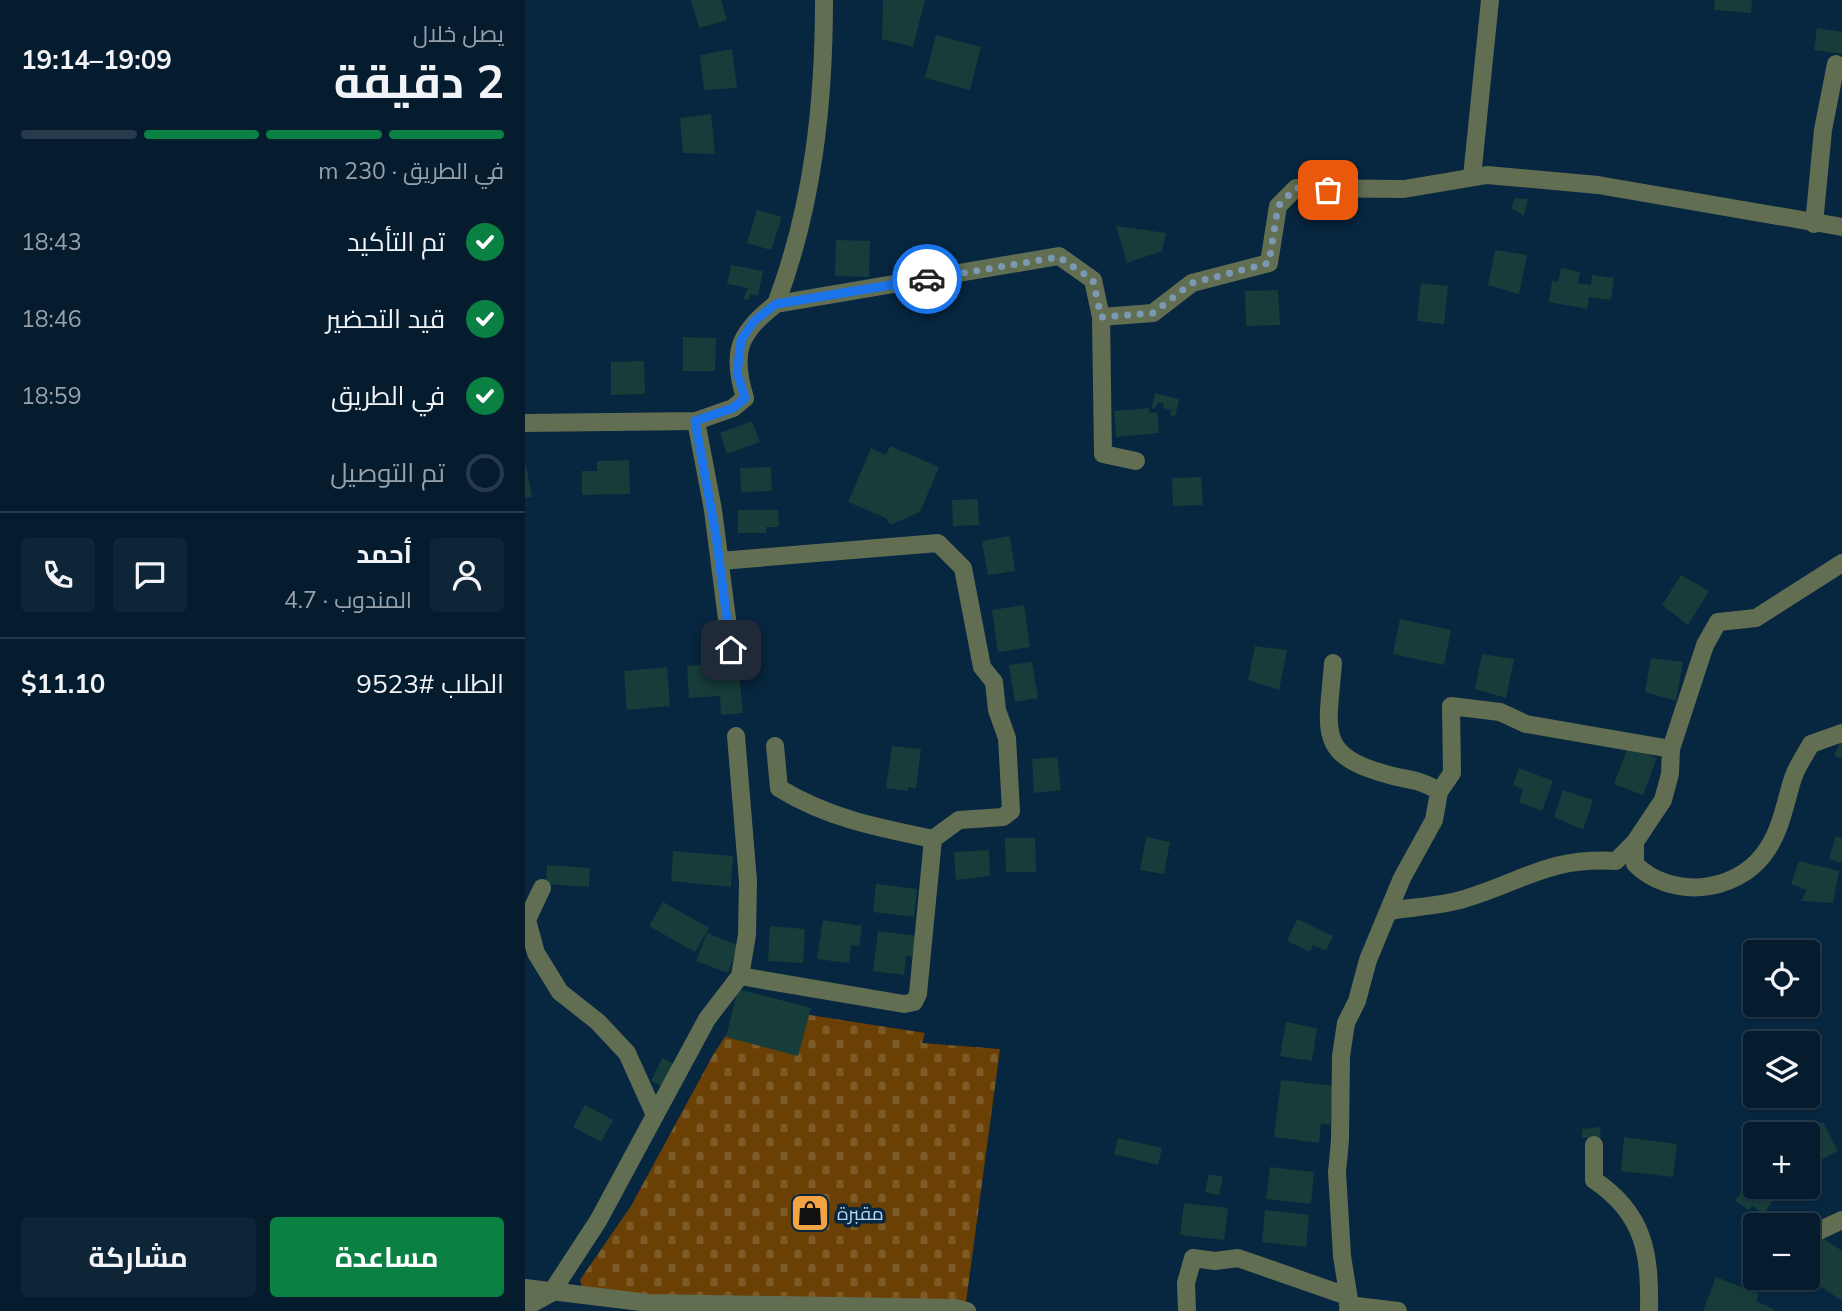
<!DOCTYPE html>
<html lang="ar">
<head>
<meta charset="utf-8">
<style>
  body { margin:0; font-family:Mulish,Cairo,sans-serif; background:#0e2537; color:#f1f3f6; direction:rtl; height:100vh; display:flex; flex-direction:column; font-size:26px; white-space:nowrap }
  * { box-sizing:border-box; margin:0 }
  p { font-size:23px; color:#97a1aa }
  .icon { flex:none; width:38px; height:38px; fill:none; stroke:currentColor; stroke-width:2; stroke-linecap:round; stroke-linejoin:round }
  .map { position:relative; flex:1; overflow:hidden; direction:ltr }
  .drawer { display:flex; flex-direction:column; background:#051c2f; width:525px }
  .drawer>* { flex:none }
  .controls { position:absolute; left:1218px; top:940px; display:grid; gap:14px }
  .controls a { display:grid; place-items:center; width:77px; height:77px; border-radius:7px; background:#051c2f; box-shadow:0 2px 5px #0004,0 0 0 2px #263a4b; font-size:35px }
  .pin { position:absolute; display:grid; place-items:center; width:60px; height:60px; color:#fff; margin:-30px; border-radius:14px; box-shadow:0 4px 10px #0006 }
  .courier { position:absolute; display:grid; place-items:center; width:70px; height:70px; margin:-35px; border:5px solid #1a73e8; border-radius:50%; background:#fff; color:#222; box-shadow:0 2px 9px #0007 }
  .headline em { font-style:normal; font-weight:700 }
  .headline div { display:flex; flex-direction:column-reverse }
  .headline { display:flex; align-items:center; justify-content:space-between; height:119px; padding:0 21px }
  h1 { font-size:46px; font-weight:700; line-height:52px }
  .bar { display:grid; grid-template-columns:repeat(4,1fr); gap:10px 7px; align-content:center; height:84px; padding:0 21px }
  .bar i { height:9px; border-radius:5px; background:#263a4b }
  .bar .active { background:#0b8043 }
  .bar p { grid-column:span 4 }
  .line { display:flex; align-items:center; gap:18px; padding:0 21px; border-top:2px solid #263a4b }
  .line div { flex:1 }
  .round { display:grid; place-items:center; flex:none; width:74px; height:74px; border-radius:7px; background:#0e2537 }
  ol { padding:0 21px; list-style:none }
  li { display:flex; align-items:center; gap:21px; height:77px }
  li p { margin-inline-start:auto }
  li .icon { padding:7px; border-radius:50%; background:#0b8043; color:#fff; stroke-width:4 }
  li:last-child { color:#97a1aa }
  li i { width:38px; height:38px; border:4px solid #263a4b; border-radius:50% }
  .primary-button { display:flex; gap:14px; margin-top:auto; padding:14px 21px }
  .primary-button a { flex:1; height:80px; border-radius:7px; background:#0b8043; color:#fff; font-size:28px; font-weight:700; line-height:80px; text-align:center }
  .primary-button a+a { background:#0e2537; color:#f1f3f6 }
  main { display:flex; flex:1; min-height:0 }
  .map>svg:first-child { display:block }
</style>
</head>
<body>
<main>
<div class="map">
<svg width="1317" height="1311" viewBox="0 0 1317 1311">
  <defs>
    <pattern id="cemetery-stones" width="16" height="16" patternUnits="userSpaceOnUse" patternTransform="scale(1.75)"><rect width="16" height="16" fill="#6a4004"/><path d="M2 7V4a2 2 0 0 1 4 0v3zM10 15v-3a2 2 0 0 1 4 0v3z" fill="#7d5b29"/></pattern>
  </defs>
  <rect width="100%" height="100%" fill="#07263f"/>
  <!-- cemetery -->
  <polygon fill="url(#cemetery-stones)" points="221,1005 400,1033 397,1043 475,1049 441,1302 120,1297 58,1290 55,1280 106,1206 188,1055"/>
  <!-- building -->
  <g fill="#173d3a">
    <polygon points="166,0 196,0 202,20 174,28"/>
    <polygon points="358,0 400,0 388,47 357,39"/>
    <polygon points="1190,0 1227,0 1226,13 1189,10"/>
    <polygon points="1292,28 1317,32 1317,54 1289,50"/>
    <polygon points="411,35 456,47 445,90 400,78"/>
    <polygon points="207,49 212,88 179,90 175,55"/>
    <polygon points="186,114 190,154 158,153 155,118"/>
    <polygon points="990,198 1003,199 999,216 986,208"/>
    <polygon points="232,210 257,217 246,250 222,243"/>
    <polygon points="591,226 641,233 637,251 602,263"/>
    <polygon points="311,240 345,241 344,277 310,276"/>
    <polygon points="970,250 1002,255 994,294 963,285"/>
    <polygon points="206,265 238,271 233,296 225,294 224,300 218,299 223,288 202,284"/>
    <polygon points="1036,268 1055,272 1053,283 1066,285 1067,275 1089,278 1086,300 1064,297 1062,309 1024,302 1027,281 1033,282"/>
    <polygon points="896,283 923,286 919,324 892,321"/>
    <polygon points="753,290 755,325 721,326 720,291"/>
    <polygon points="158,337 191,338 190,371 158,371"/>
    <polygon points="119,361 120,394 86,395 86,362"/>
    <polygon points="630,393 654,399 650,417 645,415 646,410 638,408 639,403 632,403 630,409 627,408"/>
    <polygon points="624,408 624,413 632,412 634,433 591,437 589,411"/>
    <polygon points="227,421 235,442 202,454 195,433"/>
    <polygon points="365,446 414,467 395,512 365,525 361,518 323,502 346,448 361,455"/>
    <polygon points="104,460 105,494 57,495 57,471 72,471 72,461"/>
    <polygon points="1,465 7,497 0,498 0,466"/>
    <polygon points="246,467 247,491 216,492 215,468"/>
    <polygon points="676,477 678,505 648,506 647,478"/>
    <polygon points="453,499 454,525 428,526 427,500"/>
    <polygon points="213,510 253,510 254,527 241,527 241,533 213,533"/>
    <polygon points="485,536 490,571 463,575 457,541"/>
    <polygon points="1156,575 1184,591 1163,625 1137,605"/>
    <polygon points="499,605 505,647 473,652 467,610"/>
    <polygon points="875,619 926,630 919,665 868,654"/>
    <polygon points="730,646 762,650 754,690 723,680"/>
    <polygon points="957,654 989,659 981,698 950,689"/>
    <polygon points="1126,658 1158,662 1151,701 1120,692"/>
    <polygon points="213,662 218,713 196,715 195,696 164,698 162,666"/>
    <polygon points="507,662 513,698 490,702 484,665"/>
    <polygon points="142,667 145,706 102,710 99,671"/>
    <polygon points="1317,738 1317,759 1309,756"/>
    <polygon points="367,746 396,749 391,788 383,787 383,791 361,788"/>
    <polygon points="1103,747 1132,758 1118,795 1089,784"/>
    <polygon points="532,757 536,790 509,793 507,759"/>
    <polygon points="994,768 1028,781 1017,811 994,802 998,789 988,785"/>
    <polygon points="1038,790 1068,800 1058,830 1029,817"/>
    <polygon points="1311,836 1317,838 1317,863 1304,859"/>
    <polygon points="621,837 645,842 639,874 615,870"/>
    <polygon points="480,838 510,838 511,872 481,872"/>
    <polygon points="464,850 465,876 431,880 429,852"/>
    <polygon points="148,851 208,856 206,887 146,881"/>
    <polygon points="1274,861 1314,871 1308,903 1276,901 1282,890 1266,884"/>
    <polygon points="22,865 65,868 64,887 21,884"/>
    <polygon points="351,884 392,889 389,917 348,912"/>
    <polygon points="138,902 184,928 170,952 124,926"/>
    <polygon points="772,919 808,936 801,951 788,945 785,952 762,941"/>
    <polygon points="298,920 337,926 334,946 326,945 324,963 292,959"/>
    <polygon points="245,926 280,929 278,963 243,961"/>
    <polygon points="353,931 393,936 390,957 381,956 379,975 348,971"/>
    <polygon points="182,933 213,945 203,973 171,961"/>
    <polygon points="213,989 286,1008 273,1056 201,1037"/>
    <polygon points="761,1022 792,1028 787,1061 755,1056"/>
    <polygon points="137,1058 149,1064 137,1087 126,1081"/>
    <polygon points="756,1080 810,1086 805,1125 796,1124 794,1143 749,1137"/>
    <polygon points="60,1105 88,1120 76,1142 48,1127"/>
    <polygon points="1298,1122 1313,1151 1292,1162 1283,1143 1283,1134 1274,1134"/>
    <polygon points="1075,1127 1076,1138 1057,1138 1057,1129"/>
    <polygon points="1099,1137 1152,1144 1148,1177 1096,1171"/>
    <polygon points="593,1138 637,1148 633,1165 589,1154"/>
    <polygon points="745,1167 789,1172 786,1204 741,1199"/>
    <polygon points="1230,1171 1230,1186 1257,1186 1239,1214 1227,1206 1224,1210 1210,1201"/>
    <polygon points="684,1174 698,1177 694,1195 680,1192"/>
    <polygon points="659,1203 703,1208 699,1240 655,1235"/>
    <polygon points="740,1210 784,1215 781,1247 737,1242"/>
    <polygon points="1295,1236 1317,1251 1317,1301 1283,1278 1283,1255"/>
    <polygon points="1191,1277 1234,1294 1231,1301 1249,1309 1248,1311 1178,1311"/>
  </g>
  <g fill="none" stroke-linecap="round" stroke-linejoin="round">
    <!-- minor -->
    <g stroke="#626e52" stroke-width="18">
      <polyline points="947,177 965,0"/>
      <polyline points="1289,224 1298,130 1311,64"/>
      <path d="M251,304C288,206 299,104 299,0"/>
      <polyline points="576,317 578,454 611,461"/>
      <polyline points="171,421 188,510 206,650"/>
      <path d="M0,423L171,421L208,408L220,398C206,353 213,333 251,304L534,256L568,280L576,317L628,313L667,283L744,263L753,206L771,188L879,189L962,175L1073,185L1317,227"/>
      <polyline points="195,561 413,543 438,568 457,667 469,682 472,710 482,738 486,811 478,817 434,820 408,839 393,994 389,1002 379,1004 215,976"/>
      <path d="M808,663C803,731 789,756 868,776C885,780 900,781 914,792L909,820L877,878L843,960L832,1001L821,1023L816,1056L815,1140L812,1172L817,1256L825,1306L823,1311"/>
      <path d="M250,746L254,788C302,818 354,828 408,839"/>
      <polyline points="914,792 927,773 926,706 975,712 1001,724 1146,749"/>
      <path d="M1110,842V864C1145,899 1209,894 1239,854C1256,832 1260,803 1268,778C1272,766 1280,755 1286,744L1317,733"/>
      <polyline points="17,888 2,920 11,953 35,992 73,1022 102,1053 130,1115"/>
      <path d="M864,911C888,907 916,906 939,899C999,881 1023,857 1091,861L1110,842L1138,800L1145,774L1146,749L1180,645L1193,622L1231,618L1317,563"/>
      <path d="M1069,1145V1180C1120,1214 1125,1254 1124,1311"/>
      <polyline points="1283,1236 1317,1220"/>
      <polyline points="0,1288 124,1303 429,1308 442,1311"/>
      <polyline points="823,1305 873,1311"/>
      <polyline points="3,1311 4,1305 26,1293 73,1221 182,1019 215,976 222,935 223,881 211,736"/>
      <polyline points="662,1311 661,1283 668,1258 690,1261 713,1258 822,1296"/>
    </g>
  </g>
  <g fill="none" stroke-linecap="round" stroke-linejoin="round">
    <!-- done -->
    <polyline stroke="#7b99b3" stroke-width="7" stroke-dasharray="0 12.6" points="402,279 534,257 568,280 576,317 628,313 667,283 744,263 753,206 771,188 803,190"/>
    <!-- route -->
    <polyline stroke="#1a73e8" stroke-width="9" points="206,650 191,536 170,421 208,408 220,398 212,373 216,340 229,321 251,304 402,279"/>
  </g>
  <!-- icons -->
  <defs>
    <g id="shop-square" transform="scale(2.0125)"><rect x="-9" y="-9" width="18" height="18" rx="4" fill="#f4a344" stroke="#07263f"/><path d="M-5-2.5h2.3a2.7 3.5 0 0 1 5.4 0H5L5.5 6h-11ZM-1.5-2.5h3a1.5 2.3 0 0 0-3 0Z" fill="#111"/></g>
  </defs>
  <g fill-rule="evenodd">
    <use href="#shop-square" x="285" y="1213"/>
  </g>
  <g text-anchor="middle" stroke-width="7" stroke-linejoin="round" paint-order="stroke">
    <!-- poi labels -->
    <g font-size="19" fill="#b9d7f2" stroke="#07263f" text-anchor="start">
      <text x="312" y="1220">مقبرة</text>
    </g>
  </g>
</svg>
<div class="controls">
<a><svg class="icon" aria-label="locate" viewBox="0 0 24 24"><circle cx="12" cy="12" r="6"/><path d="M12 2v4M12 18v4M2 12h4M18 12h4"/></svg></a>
<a><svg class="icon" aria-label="layers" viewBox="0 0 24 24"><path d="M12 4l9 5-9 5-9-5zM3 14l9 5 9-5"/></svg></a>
<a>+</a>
<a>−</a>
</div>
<div class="pin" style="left:803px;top:190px;background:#ea580c"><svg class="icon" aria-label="bag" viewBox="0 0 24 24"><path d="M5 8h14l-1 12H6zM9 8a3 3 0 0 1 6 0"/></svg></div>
<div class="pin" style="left:206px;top:650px;background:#1f2937"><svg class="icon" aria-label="home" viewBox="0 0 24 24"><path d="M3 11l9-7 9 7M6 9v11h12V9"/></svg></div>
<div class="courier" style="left:402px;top:279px"><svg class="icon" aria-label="car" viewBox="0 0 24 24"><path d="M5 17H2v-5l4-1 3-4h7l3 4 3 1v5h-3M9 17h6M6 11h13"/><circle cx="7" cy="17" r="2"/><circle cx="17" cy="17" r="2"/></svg></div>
</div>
<section class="drawer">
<div class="headline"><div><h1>2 دقيقة</h1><p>يصل خلال</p></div><em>19:09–19:14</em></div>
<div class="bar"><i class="active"></i><i class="active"></i><i class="active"></i><i></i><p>في الطريق · 230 m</p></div>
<ol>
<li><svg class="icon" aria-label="check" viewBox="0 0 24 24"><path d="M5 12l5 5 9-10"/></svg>تم التأكيد<p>18:43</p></li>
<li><svg class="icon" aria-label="check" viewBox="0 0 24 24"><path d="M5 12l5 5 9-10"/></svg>قيد التحضير<p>18:46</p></li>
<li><svg class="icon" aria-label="check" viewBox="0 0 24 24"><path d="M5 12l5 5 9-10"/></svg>في الطريق<p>18:59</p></li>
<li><i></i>تم التوصيل</li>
</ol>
<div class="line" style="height:126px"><a class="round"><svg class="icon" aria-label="person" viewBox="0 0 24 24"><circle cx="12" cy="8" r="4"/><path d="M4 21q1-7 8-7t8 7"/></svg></a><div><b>أحمد</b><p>المندوب · 4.7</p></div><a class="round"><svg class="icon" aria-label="chat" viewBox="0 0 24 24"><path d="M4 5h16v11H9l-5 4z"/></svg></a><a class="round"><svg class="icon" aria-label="phone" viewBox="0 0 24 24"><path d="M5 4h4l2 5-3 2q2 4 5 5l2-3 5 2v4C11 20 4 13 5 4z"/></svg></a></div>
<div class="line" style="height:91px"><div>الطلب #9523</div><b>$11.10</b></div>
<div class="primary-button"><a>مساعدة</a><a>مشاركة</a></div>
</section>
</main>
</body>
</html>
